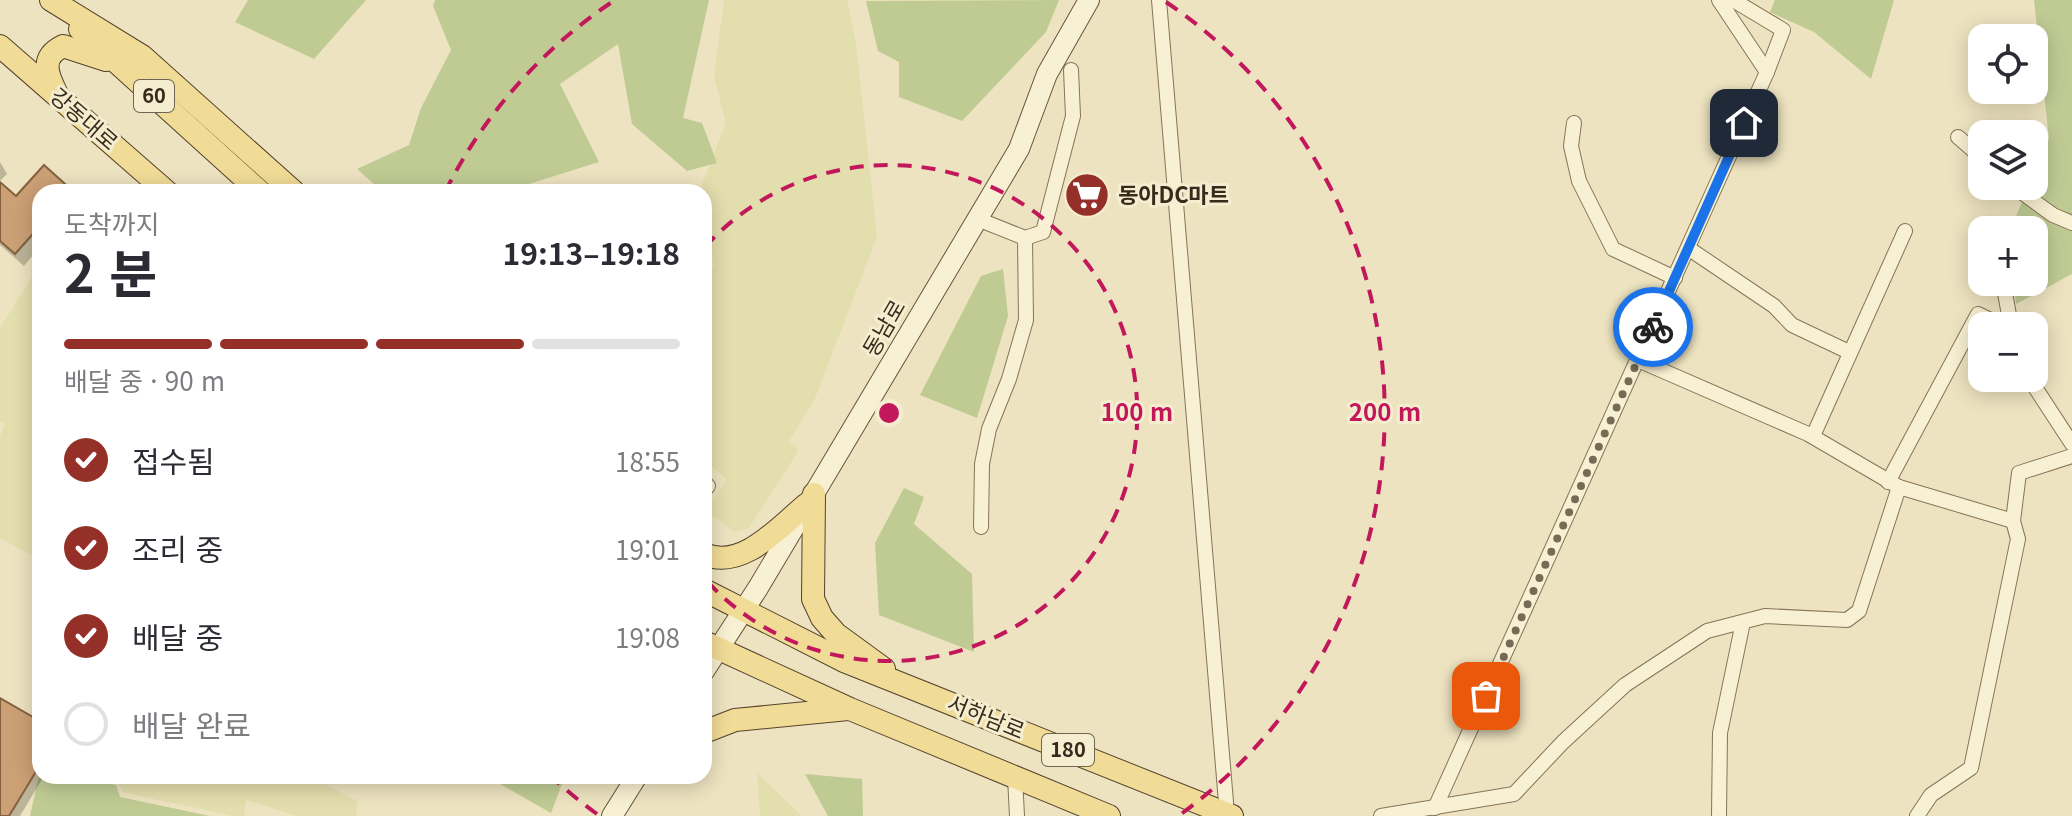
<!DOCTYPE html>
<html lang="ko">
<head>
<meta charset="utf-8">
<style>
  body { margin:0; font-family:Georgia,"Noto Sans KR",serif; background:#f2f2f3; color:#2b2b33; height:100vh; display:flex; flex-direction:column; font-size:30px; white-space:nowrap }
  * { box-sizing:border-box; margin:0 }
  p { font-size:26px; color:#7c7c81 }
  .icon { flex:none; width:44px; height:44px; fill:none; stroke:currentColor; stroke-width:2; stroke-linecap:round; stroke-linejoin:round }
  .map { position:relative; flex:1; overflow:hidden }
  .drawer { position:absolute; left:32px; top:184px; width:680px; height:600px; display:flex; flex-direction:column; background:#fff; border-radius:24px; box-shadow:0 4px 20px #0003 }
  .drawer>* { flex:none }
  .tools { position:absolute; left:1968px; top:24px; display:grid; gap:16px }
  .tools a { display:grid; place-items:center; width:80px; height:80px; border-radius:16px; background:#fff; box-shadow:0 4px 20px #0003; font-size:40px }
  .pin { position:absolute; display:grid; place-items:center; width:68px; height:68px; color:#fff; margin:-34px; border-radius:16px; box-shadow:0 4px 12px #0006 }
  .courier { position:absolute; display:grid; place-items:center; width:80px; height:80px; margin:-40px; border:6px solid #1a73e8; border-radius:50%; background:#fff; color:#222; box-shadow:0 2px 10px #0007 }
  .summary em { font-style:normal; font-weight:700 }
  .summary div { display:flex; flex-direction:column-reverse }
  .summary { display:flex; align-items:center; justify-content:space-between; height:136px; padding:0 32px }
  h1 { font-size:52px; font-weight:700; line-height:60px }
  .bar { display:grid; grid-template-columns:repeat(4,1fr); gap:12px 8px; align-content:center; height:96px; padding:0 32px }
  .bar i { height:10px; border-radius:6px; background:#e1e1e2 }
  .bar .active { background:#953028 }
  .bar p { grid-column:span 4 }
  ol { padding:0 32px; list-style:none }
  li { display:flex; align-items:center; gap:24px; height:88px }
  li p { margin-inline-start:auto }
  li .icon { padding:8px; border-radius:50%; background:#953028; color:#fff; stroke-width:4 }
  li:last-child { color:#7c7c81 }
  li i { width:44px; height:44px; border:4px solid #e1e1e2; border-radius:50% }
  .map>svg:first-child { display:block }
</style>
</head>
<body>
<div class="map">
<svg width="2072" height="816" viewBox="0 0 2072 816">
  <rect width="100%" height="100%" fill="#ede3c0"/>
  <!-- farmland -->
  <g fill="#e3dead">
    <polygon points="724,0 847,0 856,43 877,237 814,401 789,441 799,450 749,528 734,532 706,511 727,480 704,459 704,289 714,267 701,187 726,123 714,77"/>
    <polygon points="40,264 40,560 0,538 0,437 5,423 0,421 0,328"/>
    <polygon points="757,773 802,816 760,816"/>
    <polygon points="102,776 311,776 358,802 356,816 297,816 246,800 244,816 232,816 123,792 116,779"/>
  </g>
  <!-- green -->
  <g fill="#c0cb94">
    <polygon points="248,0 366,0 314,59 235,22"/>
    <polygon points="435,0 709,0 683,118 702,123 717,163 687,171 632,124 618,44 560,84 599,162 503,192 383,192 357,169 409,145 421,108 451,50 433,6"/>
    <polygon points="1059,0 1046,32 962,121 899,97 899,62 878,51 866,1"/>
    <polygon points="1775,0 1894,0 1871,79 1814,32 1770,12"/>
    <polygon points="2034,0 2072,0 2072,274 2016,304 2014,282 2034,282 2034,230 2010,230 2029,186 2034,186 2034,173 2049,139"/>
    <polygon points="1003,269 1008,316 977,418 920,395 981,276"/>
    <polygon points="904,488 924,497 914,524 972,574 974,652 879,615 875,543"/>
    <polygon points="40,770 40,776 69,776 116,785 120,797 210,816 30,816"/>
    <polygon points="805,774 862,779 863,816 828,816"/>
    <polygon points="486,776 565,776 551,813"/>
  </g>
  <!-- shadow -->
  <g fill="#0003">
    <polygon points="0,162 7,174 0,181"/>
    <polygon points="44,168 71,192 40,192 40,247 24,266 0,245 0,185 17,199"/>
    <polygon points="0,700 40,724 40,776 44,776 20,816 0,816"/>
  </g>
  <!-- building -->
  <g fill="#cca075" stroke="#85603e" stroke-width="2">
    <polygon points="44,165 74,192 40,192 40,226 15,254 0,241 0,182 16,196"/>
    <polygon points="0,698 40,721 40,765 9,816 0,816"/>
  </g>
  <g fill="none" stroke-linecap="round" stroke-linejoin="round">
    <!-- minor casing -->
    <g stroke="#867458" stroke-width="16">
      <g id="minor">
        <polyline points="1159,0 1227,814"/>
        <polyline points="1733,0 1783,30 1767,72"/>
        <polyline points="1574,123 1571,146 1579,181 1613,249 1675,278"/>
        <polyline points="1958,137 1982,158"/>
        <polyline points="2013,186 2053,215 2072,223"/>
        <polyline points="975,218 1025,238 1043,232 1073,116 1071,70"/>
        <polyline points="1688,248 1774,306 1792,325 1849,352"/>
        <polyline points="2003,282 2011,326"/>
        <polyline points="1638,360 1808,434 1899,487 2013,521"/>
        <polyline points="2029,378 2072,444"/>
        <polyline points="1813,436 1905,231"/>
        <polyline points="704,482 708,486 704,491"/>
        <polyline points="1888,482 1978,314 2003,326"/>
        <polyline points="981,527 982,464 989,429 1009,379 1026,320 1025,238"/>
        <polyline points="1015,777 1017,816"/>
        <polyline points="1435,808 1767,72 1719,0"/>
        <polyline points="1381,816 1514,794 1563,742 1625,685 1707,631 1765,616 1847,620 1859,611 1899,487"/>
        <polyline points="1719,816 1720,733 1743,622"/>
        <polyline points="1917,816 1931,795 1971,768 2018,539 2013,521 2019,473 2072,456"/>
      </g>
    </g>
    <!-- secondary casing -->
    <g stroke="#68553b" stroke-width="22">
      <g id="secondary">
        <polyline points="704,671 758,588 1019,149 1047,74 1089,0"/>
        <polyline points="612,816 637,776"/>
      </g>
    </g>
    <!-- primary casing -->
    <g stroke="#54422c" stroke-width="24">
      <g id="primary">
        <polyline points="51,0 142,56 294,192"/>
        <polyline points="80,29 260,192"/>
        <polyline points="0,46 167,192"/>
        <path d="M56,92C46,72 41,57 63,46L106,60"/>
        <polyline points="814,494 813,599 822,618 836,634 884,669"/>
        <path d="M704,554C742,571 779,527 807,504"/>
        <polyline points="704,590 844,661 1232,816"/>
        <polyline points="704,642 850,709 1109,816"/>
        <polyline points="704,732 735,720 848,709"/>
      </g>
    </g>
    <!-- minor -->
    <use href="#minor" stroke="#f8f0d2" stroke-width="14"/>
    <!-- secondary -->
    <use href="#secondary" stroke="#f8f0d2" stroke-width="20"/>
    <!-- primary -->
    <use href="#primary" stroke="#f1dc97" stroke-width="22"/>
  </g>
  <g fill="none" stroke-linecap="round" stroke-linejoin="round">
    <!-- done -->
    <polyline stroke="#766b55" stroke-width="8" stroke-dasharray="0 14.4" points="1486,696 1653,327"/>
    <!-- route -->
    <polyline stroke="#1a73e8" stroke-width="10" points="1653,327 1744,123"/>
  </g>
  <!-- distance rings -->
  <g fill="none" stroke="#c2185b" stroke-width="4" stroke-dasharray="14 10">
    <path d="M705 247A248 248 0 1 1 705 579"/>
    <path d="M597 814A496 496 0 0 1 554 779M445 192A496 496 0 0 1 612 2M1166 2A496 496 0 0 1 1181 814"/>
  </g>
  <!-- icons -->
  <defs>
    <g id="supermarket-disc" transform="scale(2.3)"><circle r="9.5" fill="#953028" stroke="#f5edcf"/><path d="M-6-5.5h2.5l.6 2H6L4.5 2H-2.5L-4.4-4H-6ZM-1.5 3.2a1.3 1.3 0 1 0 .1 0ZM3 3.2a1.3 1.3 0 1 0 .1 0Z" fill="#fff"/></g>
  </defs>
  <g fill-rule="evenodd">
    <use href="#supermarket-disc" x="1087" y="195"/>
  </g>
  <g text-anchor="middle" stroke-width="6" stroke-linejoin="round" paint-order="stroke">
    <!-- shield labels -->
    <g fill="#f5edcf" stroke="#6f6552" stroke-width="2">
      <rect x="134" y="80" width="40" height="32" rx="6"/>
      <rect x="1042" y="734" width="52" height="32" rx="6"/>
    </g>
    <g font-size="20" font-weight="bold" fill="#362b1c">
      <text x="154" y="103">60</text>
      <text x="1068" y="757">180</text>
    </g>
    <!-- street labels -->
    <g font-size="22" fill="#362b1c" stroke="#f5edcf">
      <text transform="translate(84 119) rotate(41)" y="8">강동대로</text>
      <text transform="translate(884 328) rotate(-60)" y="8">동남로</text>
      <text transform="translate(986 717) rotate(22)" y="8">서하남로</text>
    </g>
    <!-- poi labels -->
    <g font-size="22" font-weight="bold" fill="#362b1c" stroke="#f5edcf" text-anchor="start">
      <text x="1118" y="203">동아DC마트</text>
    </g>
  </g>
  <circle cx="889" cy="413" r="12" fill="#c2185b" stroke="#f5edcf" stroke-width="4"/>
  <g font-size="24" text-anchor="middle" font-weight="bold" fill="#c2185b" stroke="#f5edcf" stroke-width="6" stroke-linejoin="round" paint-order="stroke">
    <text x="1137" y="421">100 m</text>
    <text x="1385" y="421">200 m</text>
  </g>
</svg>
<div class="tools">
<a><svg class="icon" aria-label="locate" viewBox="0 0 24 24"><circle cx="12" cy="12" r="6"/><path d="M12 2v4M12 18v4M2 12h4M18 12h4"/></svg></a>
<a><svg class="icon" aria-label="layers" viewBox="0 0 24 24"><path d="M12 4l9 5-9 5-9-5zM3 14l9 5 9-5"/></svg></a>
<a>+</a>
<a>−</a>
</div>
<div class="pin" style="left:1486px;top:696px;background:#ea580c"><svg class="icon" aria-label="bag" viewBox="0 0 24 24"><path d="M5 8h14l-1 12H6zM9 8a3 3 0 0 1 6 0"/></svg></div>
<div class="pin" style="left:1744px;top:123px;background:#1f2937"><svg class="icon" aria-label="home" viewBox="0 0 24 24"><path d="M3 11l9-7 9 7M6 9v11h12V9"/></svg></div>
<div class="courier" style="left:1653px;top:327px"><svg class="icon" aria-label="bike" viewBox="0 0 24 24"><circle cx="6" cy="16" r="4"/><circle cx="18" cy="16" r="4"/><path d="M6 16l4-8h5l3 8M10 8l3 8H6M13 5h3"/></svg></div>
<section class="drawer">
<div class="summary"><div><h1>2 분</h1><p>도착까지</p></div><em>19:13–19:18</em></div>
<div class="bar"><i class="active"></i><i class="active"></i><i class="active"></i><i></i><p>배달 중 · 90 m</p></div>
<ol>
<li><svg class="icon" aria-label="check" viewBox="0 0 24 24"><path d="M5 12l5 5 9-10"/></svg>접수됨<p>18:55</p></li>
<li><svg class="icon" aria-label="check" viewBox="0 0 24 24"><path d="M5 12l5 5 9-10"/></svg>조리 중<p>19:01</p></li>
<li><svg class="icon" aria-label="check" viewBox="0 0 24 24"><path d="M5 12l5 5 9-10"/></svg>배달 중<p>19:08</p></li>
<li><i></i>배달 완료</li>
</ol>
</section>
</div>
</body>
</html>
